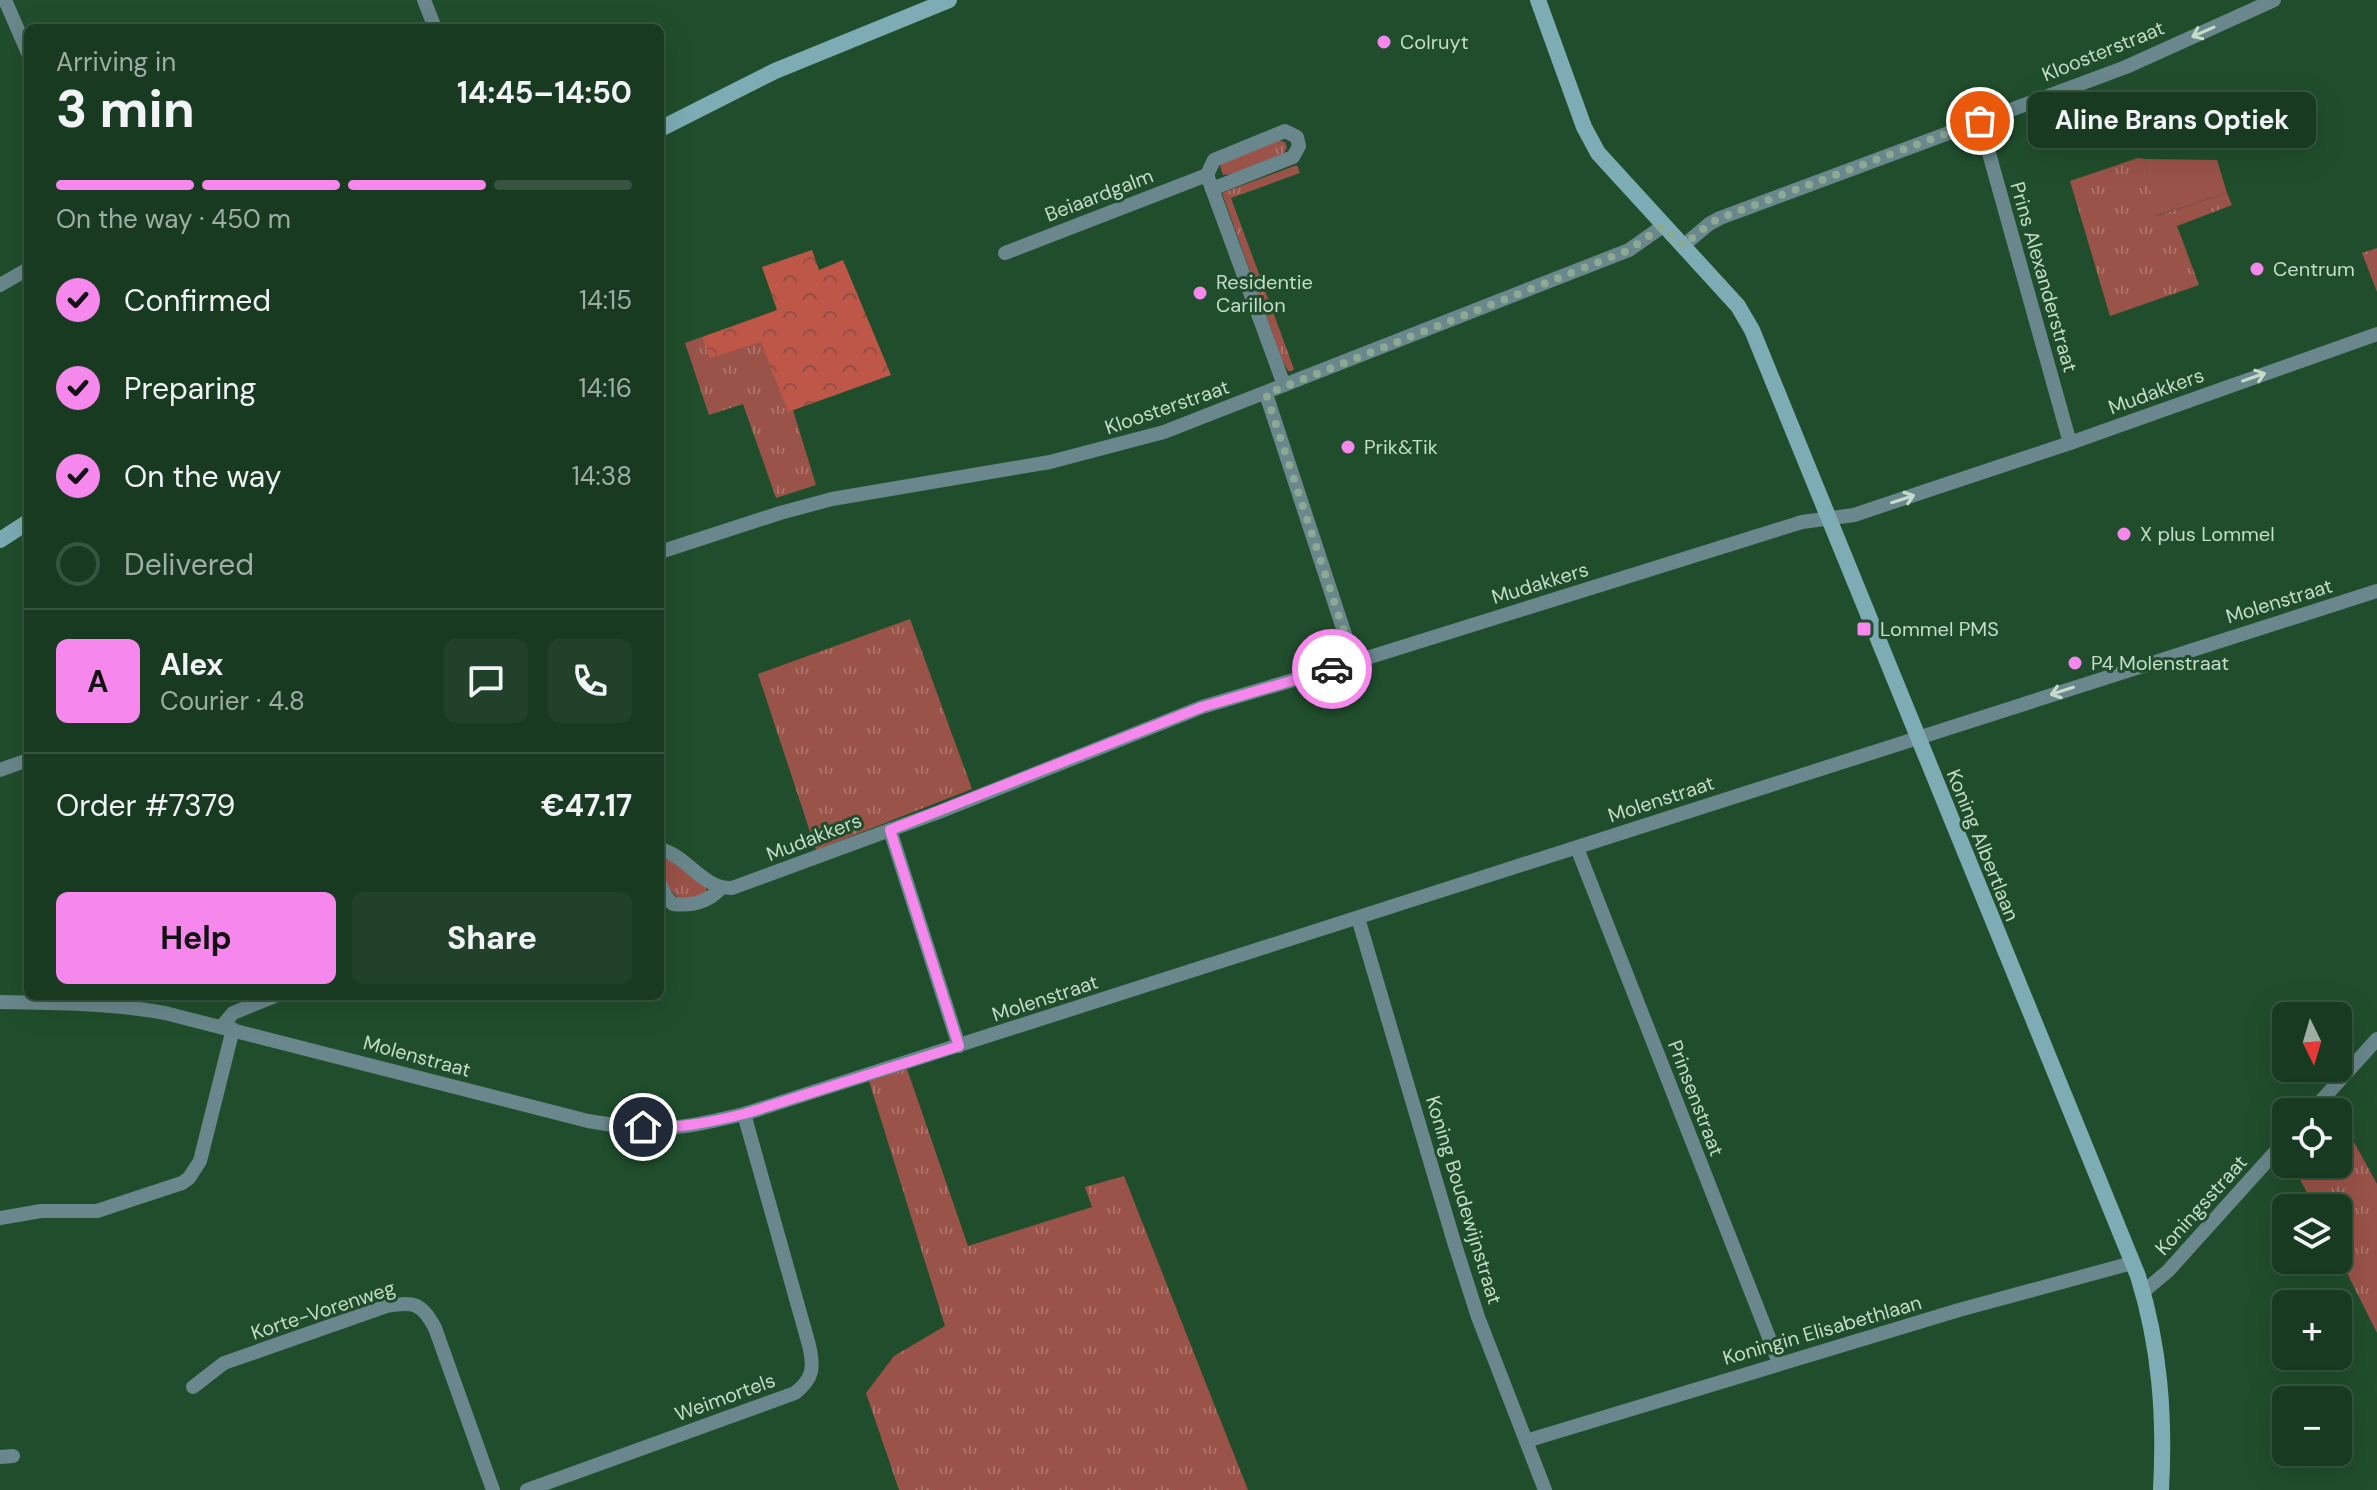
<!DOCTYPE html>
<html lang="en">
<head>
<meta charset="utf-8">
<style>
  body { margin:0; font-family:"DM Sans",sans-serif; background:#21412a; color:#f1f3f6; height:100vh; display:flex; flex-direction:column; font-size:30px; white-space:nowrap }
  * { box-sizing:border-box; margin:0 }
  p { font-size:26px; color:#9fada5 }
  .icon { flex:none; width:44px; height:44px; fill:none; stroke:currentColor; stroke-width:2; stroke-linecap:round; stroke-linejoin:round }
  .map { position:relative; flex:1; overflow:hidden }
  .details { position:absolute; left:24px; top:24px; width:640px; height:976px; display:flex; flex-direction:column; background:#183a21; border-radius:12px; box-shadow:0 8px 32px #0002,0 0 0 2px #36543f }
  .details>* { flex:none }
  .needle { width:52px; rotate:175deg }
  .tools { position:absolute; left:2272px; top:1002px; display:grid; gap:16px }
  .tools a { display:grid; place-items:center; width:80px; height:80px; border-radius:12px; background:#183a21; box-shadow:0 8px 32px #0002,0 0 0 2px #36543f; font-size:40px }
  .pin { position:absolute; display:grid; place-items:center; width:68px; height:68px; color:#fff; margin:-34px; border:4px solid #fff; border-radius:50%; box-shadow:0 2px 8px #0007 }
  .courier { position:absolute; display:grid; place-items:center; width:80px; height:80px; margin:-40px; border:6px solid #f688ed; border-radius:50%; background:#fff; color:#222; box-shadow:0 2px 10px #0007 }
  .bubble { position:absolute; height:56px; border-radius:12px; background:#183a21; box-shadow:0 8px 32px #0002,0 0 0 2px #36543f; font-size:26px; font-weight:700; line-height:56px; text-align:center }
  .head em { font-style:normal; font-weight:700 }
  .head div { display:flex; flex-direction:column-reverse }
  .head { display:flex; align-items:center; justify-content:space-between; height:136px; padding:0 32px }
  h1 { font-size:52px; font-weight:700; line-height:60px }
  .bar { display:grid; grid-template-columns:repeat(4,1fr); gap:12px 8px; align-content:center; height:96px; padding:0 32px }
  .bar i { height:10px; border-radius:6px; background:#36543f }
  .bar .current { background:#f688ed }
  .bar p { grid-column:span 4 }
  .line { display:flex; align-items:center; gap:20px; padding:0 32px; border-top:2px solid #36543f }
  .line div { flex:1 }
  .round { display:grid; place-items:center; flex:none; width:84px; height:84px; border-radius:12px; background:#21412a }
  ol { padding:0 32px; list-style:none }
  li { display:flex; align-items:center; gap:24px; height:88px }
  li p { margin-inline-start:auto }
  li .icon { padding:8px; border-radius:50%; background:#f688ed; color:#111; stroke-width:4 }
  li:last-child { color:#9fada5 }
  li i { width:44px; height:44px; border:4px solid #36543f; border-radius:50% }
  .cta { display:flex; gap:16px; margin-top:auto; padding:16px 32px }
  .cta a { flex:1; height:92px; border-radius:12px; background:#f688ed; color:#111; font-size:32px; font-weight:700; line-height:92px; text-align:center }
  .cta a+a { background:#21412a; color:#f1f3f6 }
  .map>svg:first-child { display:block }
</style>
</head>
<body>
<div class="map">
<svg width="2377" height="1490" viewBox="0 0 2377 1490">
  <defs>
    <pattern id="grass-tufts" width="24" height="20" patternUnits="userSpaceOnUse" patternTransform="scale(2)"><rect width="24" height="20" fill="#9a5348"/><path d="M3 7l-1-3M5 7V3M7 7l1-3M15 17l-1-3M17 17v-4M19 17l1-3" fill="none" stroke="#ab7369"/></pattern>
    <pattern id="forest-crowns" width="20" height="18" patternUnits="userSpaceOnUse" patternTransform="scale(2)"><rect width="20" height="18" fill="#be5748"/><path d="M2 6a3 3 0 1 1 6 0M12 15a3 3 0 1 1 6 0" fill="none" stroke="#905044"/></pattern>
  </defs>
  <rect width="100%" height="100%" fill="#204e2c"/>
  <!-- grass -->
  <g fill="url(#grass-tufts)">
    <polygon points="1276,140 1285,142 1287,147 1284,153 1233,174 1223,175 1220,166 1223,161"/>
    <polygon points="2138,158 2144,159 2157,216 2227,193 2232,205 2177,226 2199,285 2110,316 2070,181"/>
    <polygon points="1297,165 1300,173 1231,198 1294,369 1292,371 1288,371 1282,360 1222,193"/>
    <polygon points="2377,248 2377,292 2362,253"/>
    <polygon points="702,337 711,357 761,341 788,411 793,410 816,485 776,498 743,404 709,415 685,343"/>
    <polygon points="910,619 972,789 816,850 758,674"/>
    <path d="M660,855L666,856L706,887L707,893L683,900C666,893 660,872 660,855Z"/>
    <polygon points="907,1069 968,1246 1092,1207 1085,1187 1124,1176 1248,1490 899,1490 866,1393 894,1356 945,1326 869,1081"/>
    <polygon points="2338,1113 2377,1184 2377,1333 2338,1255 2338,1208 2315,1208 2292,1164 2338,1164"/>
  </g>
  <!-- forest -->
  <polygon fill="url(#forest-crowns)" points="812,250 819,270 843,260 891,375 788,412 761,342 710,358 702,337 777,310 762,267"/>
  <!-- pitch -->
  <polygon fill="#9a5348" points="2144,159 2217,160 2227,193 2156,216"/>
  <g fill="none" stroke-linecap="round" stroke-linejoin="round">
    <!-- street -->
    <g stroke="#69878c" stroke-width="14">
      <polyline points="5,0 28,53"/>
      <polyline points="424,0 435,28"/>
      <polyline points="1980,121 2070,443"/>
      <polyline points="1207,175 1214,160 1285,131 1297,137 1299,146 1293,157 1212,189"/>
      <polyline points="1683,246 1709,224 1720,218 2126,67 2274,0"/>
      <polyline points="1005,253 1207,175 1284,385"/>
      <polyline points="0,285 28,269"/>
      <polyline points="1266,394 1354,662"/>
      <polyline points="660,552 780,513 832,499 1050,462 1164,432 1629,250 1663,226"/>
      <polyline points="0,770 28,760"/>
      <polyline points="890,830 959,1046"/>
      <polyline points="1577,848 1779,1363"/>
      <path d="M660,849C688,856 702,889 732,888L939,812L1202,707L1354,662L1802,522L1854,515L2070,443L2377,334"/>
      <path d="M660,884L666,897L673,904C691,906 708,902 720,889"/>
      <polyline points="1358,918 1454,1242 1478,1317 1545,1490"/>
      <path d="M0,1002C56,1003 110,1003 165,1013L588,1121C612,1125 638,1129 663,1128C690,1127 718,1120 744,1114C1289,943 1832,763 2377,591"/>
      <polyline points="222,1026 233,1013 275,996"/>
      <polyline points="2311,1112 2377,1039"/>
      <polyline points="0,1218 41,1211 97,1211 182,1183 189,1178 200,1161 233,1029"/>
      <polyline points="2143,1292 2168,1271 2286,1140"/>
      <path d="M193,1387L224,1363L387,1306C413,1301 422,1303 435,1328L493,1490"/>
      <polyline points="1526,1441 1959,1310 2132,1263"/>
      <polyline points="0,1457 13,1456"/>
      <path d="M527,1490L795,1393C814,1378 814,1367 809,1345L744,1114"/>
    </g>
    <!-- secondary -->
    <g stroke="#7dacb5" stroke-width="16">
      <path d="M1538,0L1584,127L1598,153L1738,306L1752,330L2138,1276C2160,1347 2165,1416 2161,1490"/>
      <polyline points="660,129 775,71 949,0"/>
      <polyline points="0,540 28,522"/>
    </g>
  </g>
  <!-- one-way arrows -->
  <defs><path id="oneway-shaft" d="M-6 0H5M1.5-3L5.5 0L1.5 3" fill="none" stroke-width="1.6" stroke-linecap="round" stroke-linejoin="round" transform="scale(2)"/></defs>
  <g stroke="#c4dcc8">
    <use href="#oneway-shaft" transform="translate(2203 32) rotate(156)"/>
    <use href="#oneway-shaft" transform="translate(2254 377) rotate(-19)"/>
    <use href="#oneway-shaft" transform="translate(1903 499) rotate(-18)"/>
    <use href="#oneway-shaft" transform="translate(2062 691) rotate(162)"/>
  </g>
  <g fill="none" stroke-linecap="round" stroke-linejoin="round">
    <!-- done -->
    <polyline stroke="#8baa91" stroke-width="8" stroke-dasharray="0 14.4" points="1332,669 1354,662 1266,394 1629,250 1663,226 1683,246 1709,224 1720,218 1980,121"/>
    <!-- route -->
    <path stroke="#f688ed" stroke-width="10" d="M643,1127C678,1129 711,1122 744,1114L959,1046L890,830L1202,707L1332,669"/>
  </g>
  <!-- markers -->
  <g fill="#f688ed" stroke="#204e2c" stroke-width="3">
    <circle cx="1384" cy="42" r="8"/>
    <circle cx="2257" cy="269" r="8"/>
    <circle cx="1200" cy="293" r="8"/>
    <circle cx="1348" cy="447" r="8"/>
    <circle cx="2124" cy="534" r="8"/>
    <rect x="1856" y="621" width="16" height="16" rx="4"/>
    <circle cx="2075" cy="663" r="8"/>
  </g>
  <g text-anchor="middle" stroke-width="6" stroke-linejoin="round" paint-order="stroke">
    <!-- poi labels -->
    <g font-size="20" fill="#c4dcc8" stroke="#204e2c" text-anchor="start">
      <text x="1400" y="49">Colruyt</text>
      <text x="2273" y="276">Centrum</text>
      <text x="1216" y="289">Residentie<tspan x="1216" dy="23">Carillon</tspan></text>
      <text x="1364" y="454">Prik&amp;Tik</text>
      <text x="2140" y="541">X plus Lommel</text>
      <text x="1880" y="636">Lommel PMS</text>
      <text x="2091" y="670">P4 Molenstraat</text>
    </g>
    <!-- street labels -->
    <g font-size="20" fill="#c4dcc8" stroke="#204e2c">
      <text transform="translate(2103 51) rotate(-22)" y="7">Kloosterstraat</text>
      <text transform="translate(1099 195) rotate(-21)" y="7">Beiaardgalm</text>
      <text transform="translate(2044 277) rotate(74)" y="7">Prins Alexanderstraat</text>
      <text transform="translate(2156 391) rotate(-20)" y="7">Mudakkers</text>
      <text transform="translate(1167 407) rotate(-19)" y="7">Kloosterstraat</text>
      <text transform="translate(1540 583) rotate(-17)" y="7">Mudakkers</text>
      <text transform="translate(2279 601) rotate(-17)" y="7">Molenstraat</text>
      <text transform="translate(1661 799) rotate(-18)" y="7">Molenstraat</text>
      <text transform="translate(814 837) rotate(-21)" y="7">Mudakkers</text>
      <text transform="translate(1983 845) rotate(68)" y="7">Koning Albertlaan</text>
      <text transform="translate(1045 998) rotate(-18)" y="7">Molenstraat</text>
      <text transform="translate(417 1056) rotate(15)" y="7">Molenstraat</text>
      <text transform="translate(1696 1098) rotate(69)" y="7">Prinsenstraat</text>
      <text transform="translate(1464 1200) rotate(73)" y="7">Koning Boudewijnstraat</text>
      <text transform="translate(2201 1205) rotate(-48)" y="7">Koningsstraat</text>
      <text transform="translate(323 1310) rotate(-18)" y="7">Korte-Vorenweg</text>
      <text transform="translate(1822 1330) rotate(-16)" y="7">Koningin Elisabethlaan</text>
      <text transform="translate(725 1397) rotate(-20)" y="7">Weimortels</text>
    </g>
  </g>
</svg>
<div class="tools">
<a><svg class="needle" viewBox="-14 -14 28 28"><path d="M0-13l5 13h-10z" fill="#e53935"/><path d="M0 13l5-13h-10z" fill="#9fada5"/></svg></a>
<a><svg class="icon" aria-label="locate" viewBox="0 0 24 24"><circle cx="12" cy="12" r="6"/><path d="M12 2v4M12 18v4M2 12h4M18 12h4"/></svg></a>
<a><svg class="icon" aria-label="layers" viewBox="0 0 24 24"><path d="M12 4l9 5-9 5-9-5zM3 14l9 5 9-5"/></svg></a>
<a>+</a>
<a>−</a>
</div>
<div class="pin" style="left:1980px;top:121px;background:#ea580c"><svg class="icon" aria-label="bag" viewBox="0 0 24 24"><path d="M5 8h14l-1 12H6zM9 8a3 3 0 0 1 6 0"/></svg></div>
<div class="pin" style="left:643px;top:1127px;background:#1f2937"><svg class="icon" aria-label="home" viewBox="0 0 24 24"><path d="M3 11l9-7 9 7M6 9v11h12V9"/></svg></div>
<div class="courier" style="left:1332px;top:669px"><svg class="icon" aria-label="car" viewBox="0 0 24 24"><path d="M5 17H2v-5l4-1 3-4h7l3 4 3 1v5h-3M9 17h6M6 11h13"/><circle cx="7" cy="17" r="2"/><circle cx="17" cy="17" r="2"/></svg></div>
<div class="bubble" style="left:2028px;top:92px;width:288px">Aline Brans Optiek</div>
<section class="details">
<div class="head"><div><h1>3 min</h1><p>Arriving in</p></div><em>14:45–14:50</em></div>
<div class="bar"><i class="current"></i><i class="current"></i><i class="current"></i><i></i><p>On the way · 450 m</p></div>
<ol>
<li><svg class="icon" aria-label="check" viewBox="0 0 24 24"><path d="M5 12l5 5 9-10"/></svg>Confirmed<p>14:15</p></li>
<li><svg class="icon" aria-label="check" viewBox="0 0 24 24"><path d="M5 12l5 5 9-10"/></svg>Preparing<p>14:16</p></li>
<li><svg class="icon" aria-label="check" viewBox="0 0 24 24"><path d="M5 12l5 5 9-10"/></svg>On the way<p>14:38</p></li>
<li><i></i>Delivered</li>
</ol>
<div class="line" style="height:144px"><b class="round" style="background:#f688ed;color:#111">A</b><div><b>Alex</b><p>Courier · 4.8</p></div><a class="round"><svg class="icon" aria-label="chat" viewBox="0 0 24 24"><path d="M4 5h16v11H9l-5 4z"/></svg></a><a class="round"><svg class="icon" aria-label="phone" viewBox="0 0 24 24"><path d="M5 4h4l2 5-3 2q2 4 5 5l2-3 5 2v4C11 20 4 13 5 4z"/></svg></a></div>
<div class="line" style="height:104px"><div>Order #7379</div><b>€47.17</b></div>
<div class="cta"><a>Help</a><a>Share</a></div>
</section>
</div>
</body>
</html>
